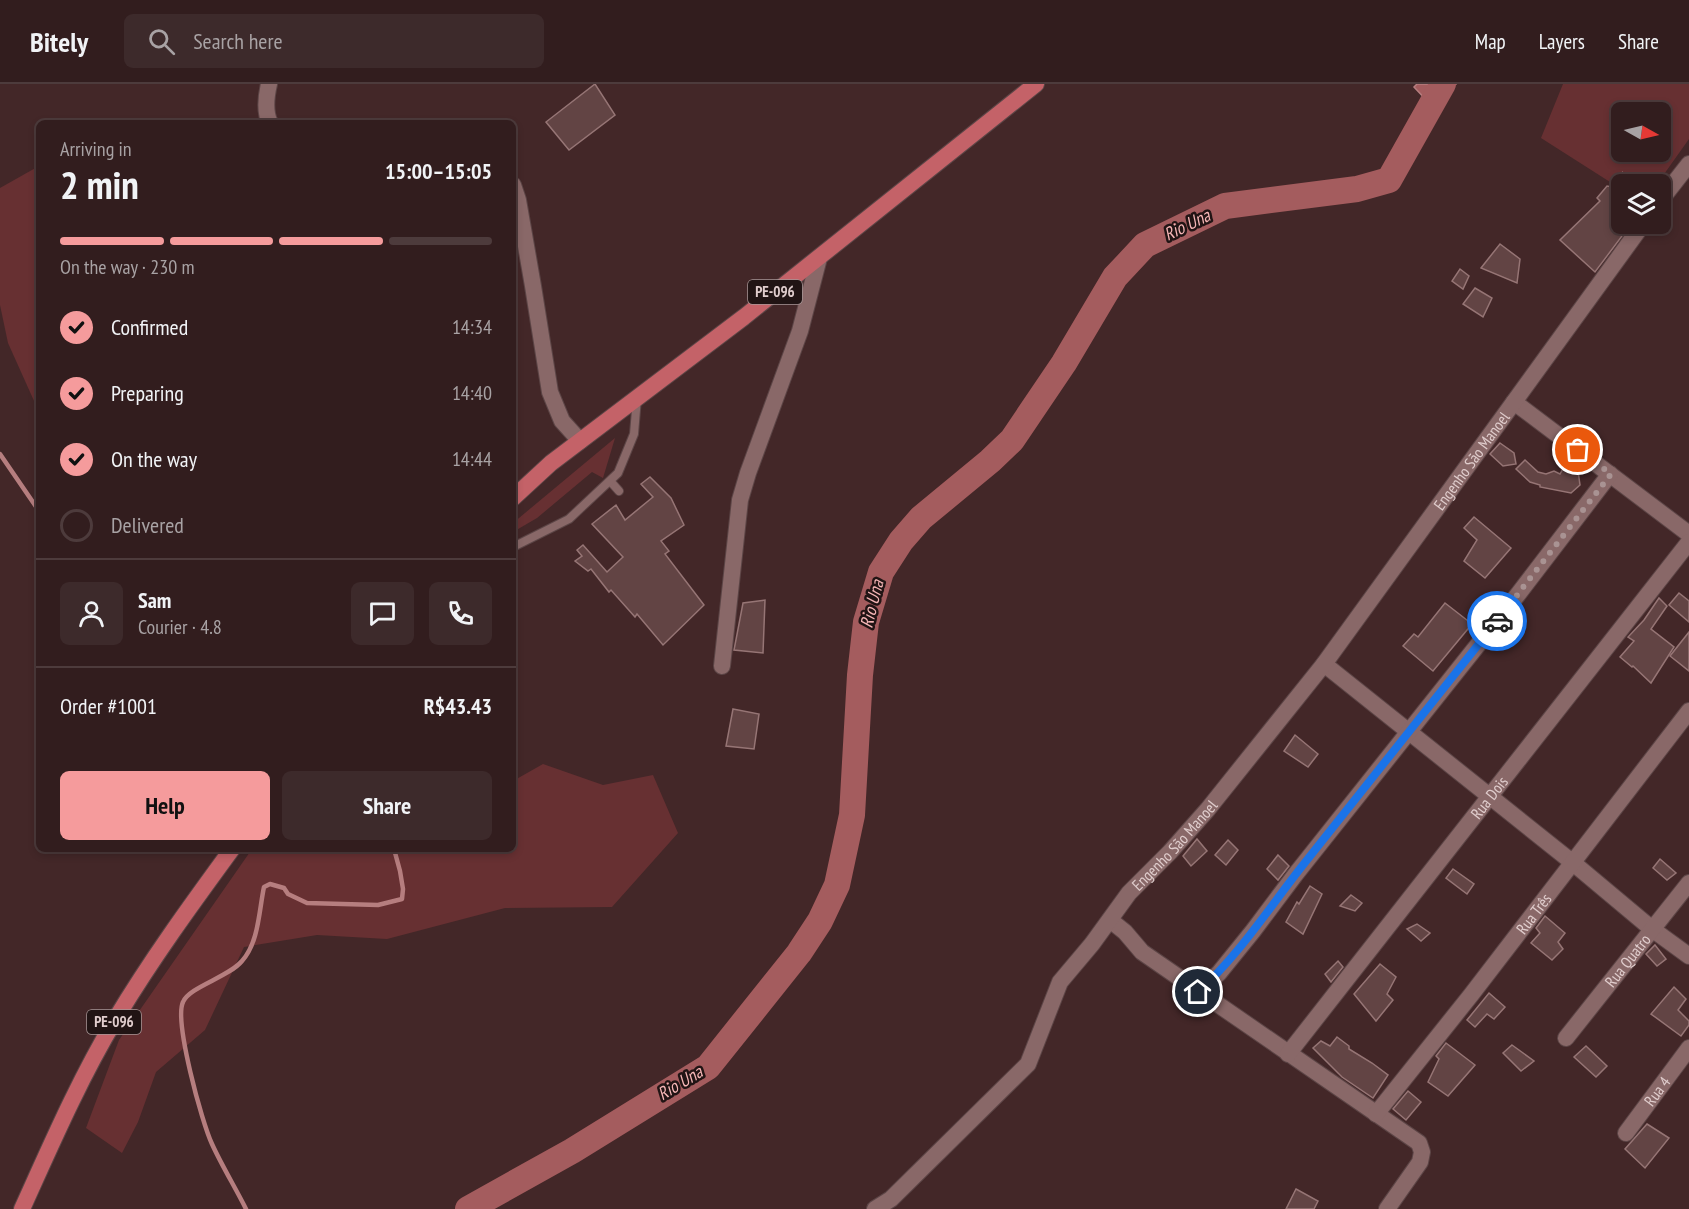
<!DOCTYPE html>
<html lang="en">
<head>
<meta charset="utf-8">
<style>
  body { margin:0; font-family:"PT Sans Narrow",sans-serif; background:#3d2a2b; color:#f1f3f6; height:100vh; display:flex; flex-direction:column; font-size:22px; white-space:nowrap }
  * { box-sizing:border-box; margin:0 }
  p { font-size:20px; color:#a8a2a4 }
  .icon { flex:none; width:33px; height:33px; fill:none; stroke:currentColor; stroke-width:2; stroke-linecap:round; stroke-linejoin:round }
  .map { position:relative; flex:1; overflow:hidden }
  .details { position:absolute; left:36px; top:36px; width:480px; height:732px; display:flex; flex-direction:column; background:#321d1e; border-radius:9px; box-shadow:0 3px 9px #0003,0 0 0 2px #4d3b3c }
  .details>* { flex:none }
  .needle { width:39px; rotate:98deg }
  .controls { position:absolute; left:1611px; top:18px; display:grid; gap:12px }
  .controls a { display:grid; place-items:center; width:60px; height:60px; border-radius:9px; background:#321d1e; box-shadow:0 3px 9px #0003,0 0 0 2px #4d3b3c; font-size:30px }
  .pin { position:absolute; display:grid; place-items:center; width:51px; height:51px; color:#fff; margin:-26px; border:3px solid #fff; border-radius:50%; box-shadow:0 2px 6px #0007 }
  .courier { position:absolute; display:grid; place-items:center; width:60px; height:60px; margin:-30px; border:4px solid #1a73e8; border-radius:50%; background:#fff; color:#222; box-shadow:0 2px 8px #0007 }
  .head em { font-style:normal; font-weight:600 }
  .head div { display:flex; flex-direction:column-reverse }
  .head { display:flex; align-items:center; justify-content:space-between; height:102px; padding:0 24px }
  h1 { font-size:39px; font-weight:600; line-height:45px }
  .bar { display:grid; grid-template-columns:repeat(4,1fr); gap:9px 6px; align-content:center; height:72px; padding:0 24px }
  .bar i { height:8px; border-radius:4px; background:#4d3b3c }
  .bar .active { background:#f59b9c }
  .bar p { grid-column:span 4 }
  .line { display:flex; align-items:center; gap:15px; padding:0 24px; border-top:2px solid #4d3b3c }
  .line div { flex:1 }
  .round { display:grid; place-items:center; flex:none; width:63px; height:63px; border-radius:9px; background:#3d2a2b }
  ol { padding:0 24px; list-style:none }
  li { display:flex; align-items:center; gap:18px; height:66px }
  li p { margin-inline-start:auto }
  li .icon { padding:6px; border-radius:50%; background:#f59b9c; color:#111; stroke-width:4 }
  li:last-child { color:#a8a2a4 }
  li i { width:33px; height:33px; border:3px solid #4d3b3c; border-radius:50% }
  .action { display:flex; gap:12px; margin-top:auto; padding:12px 24px }
  .action a { flex:1; height:69px; border-radius:9px; background:#f59b9c; color:#111; font-size:24px; font-weight:600; line-height:69px; text-align:center }
  .action a+a { background:#3d2a2b; color:#f1f3f6 }
  header { display:flex; align-items:center; gap:36px; box-sizing:border-box; height:84px; padding:0 30px; background:#321d1e; border-bottom:2px solid #4d3b3c }
  header strong { font-size:28px }
  nav { display:flex; gap:33px; margin-inline-start:auto; font-size:21px }
  .search { width:420px; height:54px; background:#3d2a2b; display:flex; align-items:center; gap:15px; box-sizing:border-box; padding:0 21px; border-radius:9px; color:#a8a2a4; font-size:22px }
  .map>svg:first-child { display:block }
</style>
</head>
<body>
<header>
<strong>Bitely</strong>
<div class="search"><svg class="icon" aria-label="search" viewBox="0 0 24 24"><circle cx="10" cy="10" r="6"/><path d="M15 15l6 6"/></svg>Search here</div>
<nav><a>Map</a><a>Layers</a><a>Share</a></nav>
</header>
<div class="map">
<svg width="1689" height="1125" viewBox="0 0 1689 1125">
  <rect width="100%" height="100%" fill="#432728"/>
  <!-- green -->
  <g fill="#673032" fill-rule="evenodd">
    <path d="M1563,0H1689V55L1657,100H1622L1621,105L1541,54ZM1622,28H1660V68H1622Z"/>
    <polygon points="39,82 39,328 8,259 0,221 0,104"/>
    <polygon points="615,354 603,394 592,388 537,434 513,448 513,439"/>
    <polygon points="543,680 603,701 653,691 678,749 612,823 505,824 387,855 317,851 244,863 205,946 156,988 138,1038 122,1069 86,1044 119,956 252,765 513,765 513,697"/>
  </g>
  <!-- water -->
  <polygon fill="#a45c5e" stroke="#b67e7f" stroke-width="1.5" points="1417,0 1456,0 1430,20 1414,3"/>
  <g fill="none" stroke-linecap="round" stroke-linejoin="round">
    <!-- stream -->
    <g stroke="#b67e7f" stroke-width="4.5">
      <polyline points="0,370 39,427"/>
      <path d="M246,1125C235,1103 222,1082 212,1060C202,1039 174,937 183,918C189,903 229,893 242,877C259,858 259,826 264,803L270,800L284,804L288,810L307,819L378,821L402,815L403,805L400,787L394,765"/>
    </g>
    <!-- river -->
    <polyline stroke="#a45c5e" stroke-width="26" points="468,1125 572,1067 708,983 799,869 820,837 837,801 852,731 860,591 866,538 881,488 901,457 921,434 990,377 1012,356 1064,279 1115,193 1145,161 1225,122 1357,105 1389,96 1443,0"/>
  </g>
  <!-- building -->
  <g fill="#624444" stroke="#967575" stroke-width="1.5">
    <polygon points="595,0 615,31 569,66 546,38"/>
    <polygon points="1622,89 1622,152 1595,188 1560,156 1600,117 1597,114 1607,102 1612,103"/>
    <polygon points="1500,160 1520,175 1517,199 1481,184"/>
    <polygon points="1460,185 1469,192 1463,205 1452,197"/>
    <polygon points="1475,204 1492,214 1483,233 1463,220"/>
    <polygon points="1500,359 1514,369 1516,380 1503,382 1490,370"/>
    <polygon points="1525,376 1538,388 1546,390 1554,387 1560,390 1564,383 1578,387 1580,401 1571,409 1540,403 1540,401 1530,398 1516,385"/>
    <polygon points="650,393 671,414 684,441 661,457 669,467 665,470 704,521 663,561 637,530 635,533 611,506 609,508 591,485 588,487 575,477 582,472 577,466 583,461 607,488 623,473 592,440 616,421 625,436 653,413 641,400"/>
    <polygon points="1474,433 1511,464 1485,494 1464,477 1477,456 1464,444"/>
    <polygon points="1679,509 1689,517 1689,538 1669,521"/>
    <polygon points="1659,514 1667,522 1651,545 1674,563 1651,599 1633,582 1632,583 1620,573 1634,557 1628,553 1644,536"/>
    <polygon points="765,516 763,569 734,566 743,519"/>
    <polygon points="1445,519 1472,540 1433,587 1403,562 1414,550 1418,553"/>
    <polygon points="1689,548 1689,587 1670,572"/>
    <polygon points="733,625 759,630 754,665 726,662"/>
    <polygon points="1295,651 1318,670 1308,683 1284,667"/>
    <polygon points="1197,755 1207,767 1191,782 1183,772"/>
    <polygon points="1228,756 1238,766 1226,781 1215,771"/>
    <polygon points="1278,771 1289,782 1278,796 1267,785"/>
    <polygon points="1660,775 1676,789 1667,796 1653,784"/>
    <polygon points="1453,785 1474,800 1467,810 1446,794"/>
    <polygon points="1310,802 1322,810 1303,850 1286,838 1297,818 1299,820"/>
    <polygon points="1351,811 1362,819 1355,827 1340,822"/>
    <polygon points="1545,832 1565,849 1558,858 1563,865 1552,876 1531,859 1540,849 1536,844"/>
    <polygon points="1417,840 1430,849 1421,857 1407,845"/>
    <polygon points="1655,861 1666,875 1657,882 1646,870"/>
    <polygon points="1338,877 1343,883 1331,898 1325,890"/>
    <polygon points="1380,880 1396,893 1387,910 1393,916 1376,937 1354,910"/>
    <polygon points="1674,903 1686,915 1678,926 1689,937 1689,941 1681,952 1651,930"/>
    <polygon points="1489,909 1505,923 1494,935 1487,930 1475,943 1467,936"/>
    <polygon points="1337,953 1349,962 1349,965 1372,979 1388,991 1373,1014 1342,993 1313,964 1321,957 1330,962"/>
    <polygon points="1446,959 1475,981 1448,1012 1428,998 1439,975 1436,972"/>
    <polygon points="1512,961 1534,977 1521,987 1503,969"/>
    <polygon points="1586,962 1607,982 1596,993 1574,973"/>
    <polygon points="1408,1007 1421,1018 1406,1036 1393,1025"/>
    <polygon points="1647,1040 1669,1054 1645,1084 1625,1065"/>
    <polygon points="1296,1105 1318,1117 1314,1125 1286,1125"/>
  </g>
  <g fill="none" stroke-linecap="round" stroke-linejoin="round">
    <!-- service casing -->
    <g stroke="#5c4546" stroke-width="10">
      <g id="service">
        <polyline points="611,398 619,407"/>
        <polyline points="513,463 569,435 618,389 634,350 637,314"/>
      </g>
    </g>
    <!-- minor casing -->
    <g stroke="#5c4546" stroke-width="18">
      <g id="minor">
        <polyline points="1660,117 1689,80"/>
        <polyline points="1514,318 1689,450"/>
        <polyline points="1324,580 1572,778 1652,845 1689,872"/>
        <polyline points="722,582 740,416 748,389 800,247 819,174"/>
        <polyline points="1110,836 1125,848 1142,868 1419,1059 1422,1068 1420,1078 1387,1125"/>
        <polyline points="1198,908 1219,889 1253,847 1295,791 1519,509 1610,390"/>
        <path id="s1" d="M1566,954L1689,799"/>
        <path id="s2" d="M1288,970L1689,458"/>
        <path id="s3" d="M1376,1030L1471,911L1689,627"/>
        <path id="s4" d="M1626,1049L1689,964"/>
        <path id="s5" d="M875,1125L891,1115L1028,980L1060,898L1092,860L1129,809L1170,768L1208,725L1324,580L1643,140"/>
      </g>
    </g>
    <!-- tertiary casing -->
    <g stroke="#5c4546" stroke-width="18">
      <g id="tertiary">
        <path d="M269,0C266,13 264,27 270,39"/>
        <polyline points="513,101 518,116 533,202 550,308 562,337 580,357"/>
      </g>
    </g>
    <!-- primary casing -->
    <g stroke="#5c4546" stroke-width="18">
      <g id="primary">
        <polyline points="513,414 551,379 744,233 1036,0"/>
        <path d="M22,1125C51,1061 79,996 115,936C151,876 191,821 232,765"/>
      </g>
    </g>
    <!-- service -->
    <use href="#service" stroke="#896868" stroke-width="8"/>
    <!-- minor -->
    <use href="#minor" stroke="#896868" stroke-width="16"/>
    <!-- tertiary -->
    <use href="#tertiary" stroke="#896868" stroke-width="16"/>
    <!-- primary -->
    <use href="#primary" stroke="#c46268" stroke-width="16"/>
  </g>
  <g fill="none" stroke-linecap="round" stroke-linejoin="round">
    <!-- done -->
    <polyline stroke="#a99393" stroke-width="6" stroke-dasharray="0 10.8" points="1497,537 1611,390 1578,366"/>
    <!-- route -->
    <path stroke="#1a73e8" stroke-width="8" d="M1198,908C1239,871 1269,824 1303,781C1368,699 1433,618 1497,537"/>
  </g>
  <g text-anchor="middle" stroke-width="5" stroke-linejoin="round" paint-order="stroke">
    <!-- shield labels -->
    <g fill="#211414" stroke="#a79696" stroke-width="1.5">
      <rect x="748" y="196" width="54" height="24" rx="4.5"/>
      <rect x="87" y="926" width="54" height="24" rx="4.5"/>
    </g>
    <g font-size="15" font-weight="bold" fill="#e0cdcd">
      <text x="775" y="213">PE-096</text>
      <text x="114" y="943">PE-096</text>
    </g>
    <!-- street labels -->
    <g font-size="16" fill="#e0cdcd" stroke="#211414">
      <text dy="6" stroke="none"><textPath href="#s5" startOffset="964">Engenho São Manoel</textPath></text>
      <text dy="6" stroke="none"><textPath href="#s2" startOffset="326">Rua Dois</textPath></text>
      <text dy="6" stroke="none"><textPath href="#s5" startOffset="478">Engenho São Manoel</textPath></text>
      <text dy="6" stroke="none"><textPath href="#s3" startOffset="255">Rua Três</textPath></text>
      <text dy="6" stroke="none"><textPath href="#s1" startOffset="99">Rua Quatro</textPath></text>
      <text dy="6" stroke="none"><textPath href="#s4" startOffset="52">Rua 4</textPath></text>
    </g>
    <!-- water labels -->
    <g font-size="18" font-style="italic" fill="#f6b6b6" stroke="#211414">
      <text transform="translate(1187 141) rotate(-26)" y="6">Rio Una</text>
      <text transform="translate(872 520) rotate(-76)" y="6">Rio Una</text>
      <text transform="translate(680 999) rotate(-31)" y="6">Rio Una</text>
    </g>
  </g>
</svg>
<div class="controls">
<a><svg class="needle" viewBox="-14 -14 28 28"><path d="M0-13l5 13h-10z" fill="#e53935"/><path d="M0 13l5-13h-10z" fill="#a8a2a4"/></svg></a>
<a><svg class="icon" aria-label="layers" viewBox="0 0 24 24"><path d="M12 4l9 5-9 5-9-5zM3 14l9 5 9-5"/></svg></a>
</div>
<div class="pin" style="left:1578px;top:366px;background:#ea580c"><svg class="icon" aria-label="bag" viewBox="0 0 24 24"><path d="M5 8h14l-1 12H6zM9 8a3 3 0 0 1 6 0"/></svg></div>
<div class="pin" style="left:1198px;top:908px;background:#1f2937"><svg class="icon" aria-label="home" viewBox="0 0 24 24"><path d="M3 11l9-7 9 7M6 9v11h12V9"/></svg></div>
<div class="courier" style="left:1497px;top:537px"><svg class="icon" aria-label="car" viewBox="0 0 24 24"><path d="M5 17H2v-5l4-1 3-4h7l3 4 3 1v5h-3M9 17h6M6 11h13"/><circle cx="7" cy="17" r="2"/><circle cx="17" cy="17" r="2"/></svg></div>
<section class="details">
<div class="head"><div><h1>2 min</h1><p>Arriving in</p></div><em>15:00–15:05</em></div>
<div class="bar"><i class="active"></i><i class="active"></i><i class="active"></i><i></i><p>On the way · 230 m</p></div>
<ol>
<li><svg class="icon" aria-label="check" viewBox="0 0 24 24"><path d="M5 12l5 5 9-10"/></svg>Confirmed<p>14:34</p></li>
<li><svg class="icon" aria-label="check" viewBox="0 0 24 24"><path d="M5 12l5 5 9-10"/></svg>Preparing<p>14:40</p></li>
<li><svg class="icon" aria-label="check" viewBox="0 0 24 24"><path d="M5 12l5 5 9-10"/></svg>On the way<p>14:44</p></li>
<li><i></i>Delivered</li>
</ol>
<div class="line" style="height:108px"><a class="round"><svg class="icon" aria-label="person" viewBox="0 0 24 24"><circle cx="12" cy="8" r="4"/><path d="M4 21q1-7 8-7t8 7"/></svg></a><div><b>Sam</b><p>Courier · 4.8</p></div><a class="round"><svg class="icon" aria-label="chat" viewBox="0 0 24 24"><path d="M4 5h16v11H9l-5 4z"/></svg></a><a class="round"><svg class="icon" aria-label="phone" viewBox="0 0 24 24"><path d="M5 4h4l2 5-3 2q2 4 5 5l2-3 5 2v4C11 20 4 13 5 4z"/></svg></a></div>
<div class="line" style="height:78px"><div>Order #1001</div><b>R$43.43</b></div>
<div class="action"><a>Help</a><a>Share</a></div>
</section>
</div>
</body>
</html>
